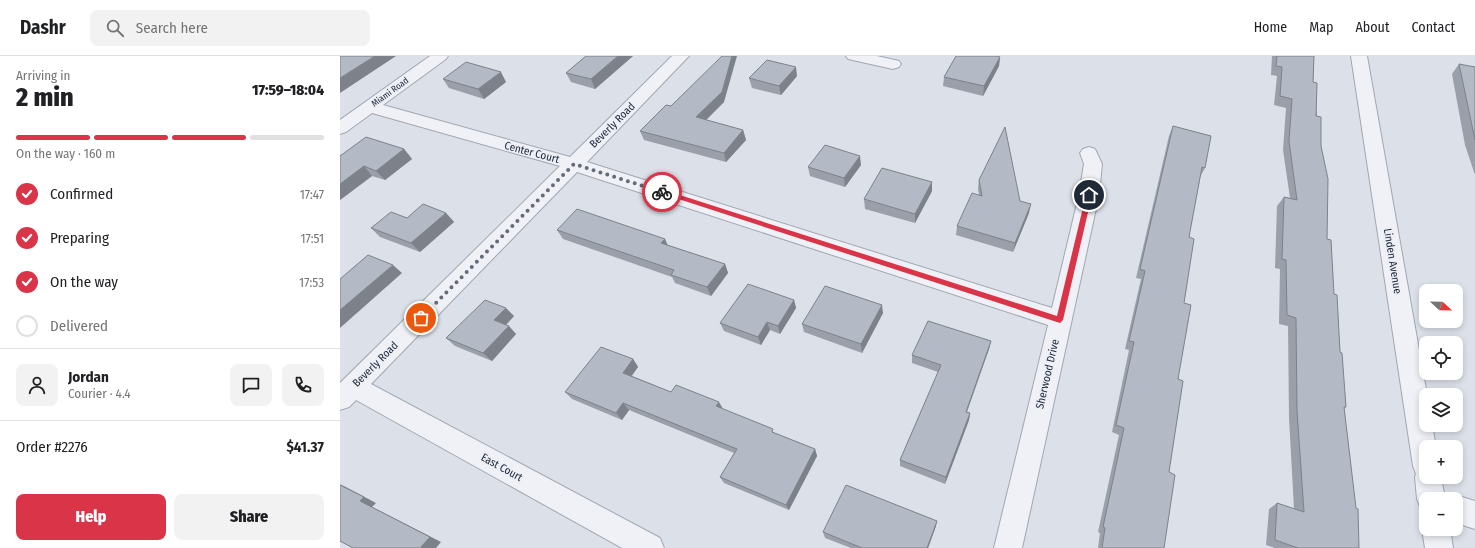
<!DOCTYPE html>
<html lang="en">
<head>
<meta charset="utf-8">
<style>
  body { margin:0; font-family:"Fira Sans Condensed",sans-serif; background:#f2f2f2; color:#202124; height:100vh; display:flex; flex-direction:column; font-size:15px; white-space:nowrap }
  * { box-sizing:border-box; margin:0 }
  p { font-size:13px; color:#757577 }
  .icon { flex:none; width:22px; height:22px; fill:none; stroke:currentColor; stroke-width:2; stroke-linecap:round; stroke-linejoin:round }
  .map { position:relative; flex:1; overflow:hidden }
  .sheet { display:flex; flex-direction:column; background:#fff; width:340px }
  .sheet>* { flex:none }
  .needle { width:26px; rotate:112deg }
  .fabs { position:absolute; left:1079px; top:228px; display:grid; gap:8px }
  .fabs a { display:grid; place-items:center; width:44px; height:44px; border-radius:8px; background:#fff; box-shadow:0 2px 6px #0003; font-size:20px }
  .pin { position:absolute; display:grid; place-items:center; width:34px; height:34px; color:#fff; margin:-17px; border:2px solid #fff; border-radius:50%; box-shadow:0 1px 4px #0007 }
  .courier { position:absolute; display:grid; place-items:center; width:40px; height:40px; margin:-20px; border:3px solid #da3448; border-radius:50%; background:#fff; color:#222; box-shadow:0 1px 5px #0007 }
  .head em { font-style:normal; font-weight:800 }
  .head div { display:flex; flex-direction:column-reverse }
  .head { display:flex; align-items:center; justify-content:space-between; height:68px; padding:0 16px }
  h1 { font-size:26px; font-weight:800; line-height:30px }
  .bar { display:grid; grid-template-columns:repeat(4,1fr); gap:6px 4px; align-content:center; height:48px; padding:0 16px }
  .bar i { height:5px; border-radius:3px; background:#e0e0e0 }
  .bar .on { background:#da3448 }
  .bar p { grid-column:span 4 }
  .line { display:flex; align-items:center; gap:10px; padding:0 16px; border-top:1px solid #e0e0e0 }
  .line div { flex:1 }
  .round { display:grid; place-items:center; flex:none; width:42px; height:42px; border-radius:8px; background:#f2f2f2 }
  ol { padding:0 16px; list-style:none }
  li { display:flex; align-items:center; gap:12px; height:44px }
  li p { margin-inline-start:auto }
  li .icon { padding:4px; border-radius:50%; background:#da3448; color:#fff; stroke-width:4 }
  li:last-child { color:#757577 }
  li i { width:22px; height:22px; border:2px solid #e0e0e0; border-radius:50% }
  .button { display:flex; gap:8px; margin-top:auto; padding:8px 16px }
  .button a { flex:1; height:46px; border-radius:8px; background:#da3448; color:#fff; font-size:16px; font-weight:800; line-height:46px; text-align:center }
  .button a+a { background:#f2f2f2; color:#202124 }
  header { display:flex; align-items:center; gap:24px; box-sizing:border-box; height:56px; padding:0 20px; background:#fff; border-bottom:1px solid #e0e0e0 }
  header strong { font-size:19px }
  nav { display:flex; gap:22px; margin-inline-start:auto; font-size:14px }
  .search { width:280px; height:36px; background:#f2f2f2; display:flex; align-items:center; gap:10px; box-sizing:border-box; padding:0 14px; border-radius:8px; color:#757577; font-size:15px }
  main { display:flex; flex:1; min-height:0 }
  .map>svg:first-child { display:block }
</style>
</head>
<body>
<header>
<strong>Dashr</strong>
<div class="search"><svg class="icon" aria-label="search" viewBox="0 0 24 24"><circle cx="10" cy="10" r="6"/><path d="M15 15l6 6"/></svg>Search here</div>
<nav><a>Home</a><a>Map</a><a>About</a><a>Contact</a></nav>
</header>
<main>
<section class="sheet">
<div class="head"><div><h1>2 min</h1><p>Arriving in</p></div><em>17:59–18:04</em></div>
<div class="bar"><i class="on"></i><i class="on"></i><i class="on"></i><i></i><p>On the way · 160 m</p></div>
<ol>
<li><svg class="icon" aria-label="check" viewBox="0 0 24 24"><path d="M5 12l5 5 9-10"/></svg>Confirmed<p>17:47</p></li>
<li><svg class="icon" aria-label="check" viewBox="0 0 24 24"><path d="M5 12l5 5 9-10"/></svg>Preparing<p>17:51</p></li>
<li><svg class="icon" aria-label="check" viewBox="0 0 24 24"><path d="M5 12l5 5 9-10"/></svg>On the way<p>17:53</p></li>
<li><i></i>Delivered</li>
</ol>
<div class="line" style="height:72px"><a class="round"><svg class="icon" aria-label="person" viewBox="0 0 24 24"><circle cx="12" cy="8" r="4"/><path d="M4 21q1-7 8-7t8 7"/></svg></a><div><b>Jordan</b><p>Courier · 4.4</p></div><a class="round"><svg class="icon" aria-label="chat" viewBox="0 0 24 24"><path d="M4 5h16v11H9l-5 4z"/></svg></a><a class="round"><svg class="icon" aria-label="phone" viewBox="0 0 24 24"><path d="M5 4h4l2 5-3 2q2 4 5 5l2-3 5 2v4C11 20 4 13 5 4z"/></svg></a></div>
<div class="line" style="height:52px"><div>Order #2276</div><b>$41.37</b></div>
<div class="button"><a>Help</a><a>Share</a></div>
</section>
<div class="map">
<svg width="1135" height="492" viewBox="0 0 1135 492">
  <rect width="100%" height="100%" fill="#dce0e8"/>
  <g fill="none" stroke-linecap="round" stroke-linejoin="round">
    <!-- minor casing -->
    <g stroke="#a1a7b2" stroke-width="2">
      <g id="minor">
        <polygon points="90,0 108,0 106,3 43,49 230,101 332,0 349,0 247,106 712,252 739,139 744,108 740,97 743,93 749,91 755,93 762,108 759,139 682,492 654,492 708,269 237,116 31,328 320,482 324,492 282,492 16,344 9,351 0,354 0,327 220,110 32,57 6,76 0,78 0,64"/>
        <polygon points="506,0 537,0 559,5 561,8 559,11 553,13 508,3"/>
        <polygon points="1011,0 1027,0 1087,339 1086,369 1092,369 1096,391 1086,391 1086,421 1101,421 1105,443 1086,443 1086,454 1081,453 1077,443 1075,421 1076,418 1073,410"/>
        <polygon points="1116,439 1135,445 1135,473 1116,467 1116,443 1107,443"/>
        <polygon points="1086,464 1086,473 1110,473 1113,492 1085,492 1082,473"/>
      </g>
    </g>
    <!-- minor -->
    <use href="#minor" fill="#eff1f6" fill-rule="evenodd"/>
  </g>
  <!-- wall -->
  <g fill="#9a9fa9">
    <polygon points="246,0 293,0 255,33 231,26 226,17"/>
    <polygon points="932,0 974,0 973,26 981,90 987,183 1000,296 1006,351 1004,353 1019,492 935,492 926,489 929,453 937,447 954,453 949,362 948,270 939,268 940,213 935,212 937,150 944,141 950,142 943,94 946,52 934,49 937,20 931,19"/>
    <polygon points="660,1 659,10 643,40 603,30 604,21"/>
    <polygon points="1119,8 1135,11 1135,119 1125,89 1112,18"/>
    <polygon points="457,20 441,39 412,32 409,22"/>
    <polygon points="103,23 166,26 144,43 109,32"/>
    <polygon points="384,46 366,64 403,74 406,84 386,106 304,84 300,75 331,50"/>
    <polygon points="833,70 865,112 860,121 849,181 838,323 829,416 824,492 758,492 760,477 758,476 779,379 772,376 789,294 785,293 801,223 796,222 829,80"/>
    <polygon points="64,93 72,103 45,124 32,120 0,144 0,100"/>
    <polygon points="521,109 505,131 470,120 468,111"/>
    <polygon points="639,124 680,145 689,157 673,196 616,179 617,170 639,139 638,133"/>
    <polygon points="592,126 592,135 575,167 525,153 524,143"/>
    <polygon points="106,157 114,166 80,196 40,181 31,172"/>
    <polygon points="217,174 325,183 327,189 385,208 388,217 371,240 335,227 332,221 223,183"/>
    <polygon points="454,244 456,252 440,278 430,274 421,289 384,275 380,267"/>
    <polygon points="543,257 522,297 464,276 462,268"/>
    <polygon points="174,260 166,269 176,278 152,305 115,290 106,282"/>
    <polygon points="651,285 649,293 627,356 630,357 629,364 605,428 560,410 560,404 598,316 572,307 572,299"/>
    <polygon points="293,303 298,311 292,320 331,336 383,353 435,377 475,393 477,400 449,454 384,427 380,421 394,397 289,354 282,364 232,343 225,336"/>
    <polygon points="596,470 588,492 511,492 485,482 483,476"/>
  </g>
  <!-- shaded-wall -->
  <g fill="#7d828a">
    <polygon points="35,0 56,0 0,37 0,22"/>
    <polygon points="278,0 293,0 255,33 251,23"/>
    <polygon points="392,0 397,0 384,46 360,70 356,61"/>
    <polygon points="660,1 659,10 643,40 644,30"/>
    <polygon points="456,11 457,20 441,39 439,30"/>
    <polygon points="161,16 166,26 144,43 138,33"/>
    <polygon points="403,74 406,84 386,106 384,97"/>
    <polygon points="64,93 72,103 45,124 36,115"/>
    <polygon points="520,100 521,109 505,131 504,122"/>
    <polygon points="24,110 32,120 0,144 0,128"/>
    <polygon points="592,126 592,135 575,167 575,158"/>
    <polygon points="691,148 689,157 673,196 675,187"/>
    <polygon points="106,157 114,166 80,196 71,187"/>
    <polygon points="325,183 329,192 321,187"/>
    <polygon points="385,208 388,217 371,240 367,231"/>
    <polygon points="53,209 62,217 0,272 0,254"/>
    <polygon points="454,244 456,252 440,278 438,270"/>
    <polygon points="542,249 543,257 522,297 521,288"/>
    <polygon points="166,252 174,260 162,273 154,264"/>
    <polygon points="427,266 430,274 421,289 418,281"/>
    <polygon points="169,270 176,278 152,305 143,297"/>
    <polygon points="651,285 649,293 624,363 626,356"/>
    <polygon points="293,303 298,311 288,324 283,317"/>
    <polygon points="379,346 383,353 376,350"/>
    <polygon points="283,347 289,354 282,364 276,357"/>
    <polygon points="630,357 629,364 605,428 606,421"/>
    <polygon points="475,393 477,400 449,454 446,449"/>
    <polygon points="0,428 36,447 32,451 101,486 96,492 83,492 20,445"/>
    <polygon points="597,465 596,470 588,492 587,492"/>
  </g>
  <!-- building -->
  <g fill="#b3b9c5" stroke="#7d828a">
    <polygon points="0,0 35,0 0,22"/>
    <polygon points="246,0 278,0 251,23 226,17"/>
    <polygon points="382,0 392,0 382,36 356,61 403,74 384,97 300,75 326,49 331,50"/>
    <polygon points="616,0 656,0 660,1 644,30 604,21"/>
    <polygon points="937,0 974,0 973,26 977,27 976,60 981,61 981,90 988,123 987,183 991,184 994,238 997,239 1000,296 1002,297 1006,351 1004,351 1016,452 1018,453 1019,492 958,492 935,484 937,447 964,456 957,355 956,262 947,259 946,204 942,203 944,141 957,144 949,85 952,43 940,40 942,11 936,10"/>
    <polygon points="427,4 456,11 439,30 409,22"/>
    <polygon points="126,6 161,16 138,33 103,23"/>
    <polygon points="1119,8 1135,11 1135,84 1134,79"/>
    <polygon points="833,70 871,80 865,112 862,111 849,181 854,183 844,247 851,249 838,323 843,325 829,416 835,419 824,492 762,492 765,472 763,471 784,372 776,369 794,286 789,285 805,215 800,213"/>
    <polygon points="665,71 680,145 691,148 675,187 617,170 632,137 642,140 639,124"/>
    <polygon points="26,81 64,93 36,115 24,110 0,128 0,100"/>
    <polygon points="485,89 520,100 504,122 468,111"/>
    <polygon points="542,112 592,126 575,158 524,143"/>
    <polygon points="83,148 106,157 71,187 31,172 51,156 67,162"/>
    <polygon points="237,153 325,183 321,187 385,208 367,231 331,219 334,214 217,174"/>
    <polygon points="28,199 53,209 0,254 0,223"/>
    <polygon points="408,228 454,244 438,270 427,266 418,281 380,267"/>
    <polygon points="485,230 542,249 521,288 462,268"/>
    <polygon points="145,244 166,252 154,264 169,270 143,297 106,282"/>
    <polygon points="588,265 651,285 626,356 630,357 606,421 560,404 601,309 572,299"/>
    <polygon points="261,291 293,303 283,317 331,336 336,329 379,346 376,350 433,373 432,376 475,393 446,449 380,421 397,393 283,347 276,357 225,336"/>
    <polygon points="0,429 24,441 20,445 90,481 81,491 83,492 13,492 0,485"/>
    <polygon points="506,429 597,465 587,492 522,492 483,476"/>
  </g>
  <!-- route -->
  <polygon fill="#da3448" points="320,134 324,134 717,260 746,139 749,137 752,139 723,264 720,267 320,137"/>
  <g fill="none" stroke-linecap="round" stroke-linejoin="round">
    <!-- done -->
    <polyline stroke="#646c7a" stroke-width="4" stroke-dasharray="0 7.2" points="81,262 234,108 322,136"/>
  </g>
  <g text-anchor="middle" stroke-width="3" stroke-linejoin="round" paint-order="stroke">
    <!-- far-street labels -->
    <g font-size="9" fill="#242d3f" stroke="#ebeff5">
      <text transform="translate(50 36) rotate(-36)" y="3">Miami Road</text>
    </g>
    <!-- street labels -->
    <g font-size="11" fill="#242d3f" stroke="#ebeff5">
      <text transform="translate(272 69) rotate(-45)" y="4">Beverly Road</text>
      <text transform="translate(192 96) rotate(15)" y="4">Center Court</text>
      <text transform="translate(1053 205) rotate(81)" y="4">Linden Avenue</text>
      <text transform="translate(35 308) rotate(-45)" y="4">Beverly Road</text>
      <text transform="translate(707 318) rotate(-77)" y="4">Sherwood Drive</text>
      <text transform="translate(162 411) rotate(29)" y="4">East Court</text>
    </g>
  </g>
</svg>
<div class="fabs">
<a><svg class="needle" viewBox="-14 -14 28 28"><path d="M0-13l5 13h-10z" fill="#e53935"/><path d="M0 13l5-13h-10z" fill="#757577"/></svg></a>
<a><svg class="icon" aria-label="locate" viewBox="0 0 24 24"><circle cx="12" cy="12" r="6"/><path d="M12 2v4M12 18v4M2 12h4M18 12h4"/></svg></a>
<a><svg class="icon" aria-label="layers" viewBox="0 0 24 24"><path d="M12 4l9 5-9 5-9-5zM3 14l9 5 9-5"/></svg></a>
<a>+</a>
<a>−</a>
</div>
<div class="pin" style="left:81px;top:262px;background:#ea580c"><svg class="icon" aria-label="bag" viewBox="0 0 24 24"><path d="M5 8h14l-1 12H6zM9 8a3 3 0 0 1 6 0"/></svg></div>
<div class="pin" style="left:749px;top:139px;background:#1f2937"><svg class="icon" aria-label="home" viewBox="0 0 24 24"><path d="M3 11l9-7 9 7M6 9v11h12V9"/></svg></div>
<div class="courier" style="left:322px;top:136px"><svg class="icon" aria-label="bike" viewBox="0 0 24 24"><circle cx="6" cy="16" r="4"/><circle cx="18" cy="16" r="4"/><path d="M6 16l4-8h5l3 8M10 8l3 8H6M13 5h3"/></svg></div>
</div>
</main>
</body>
</html>
